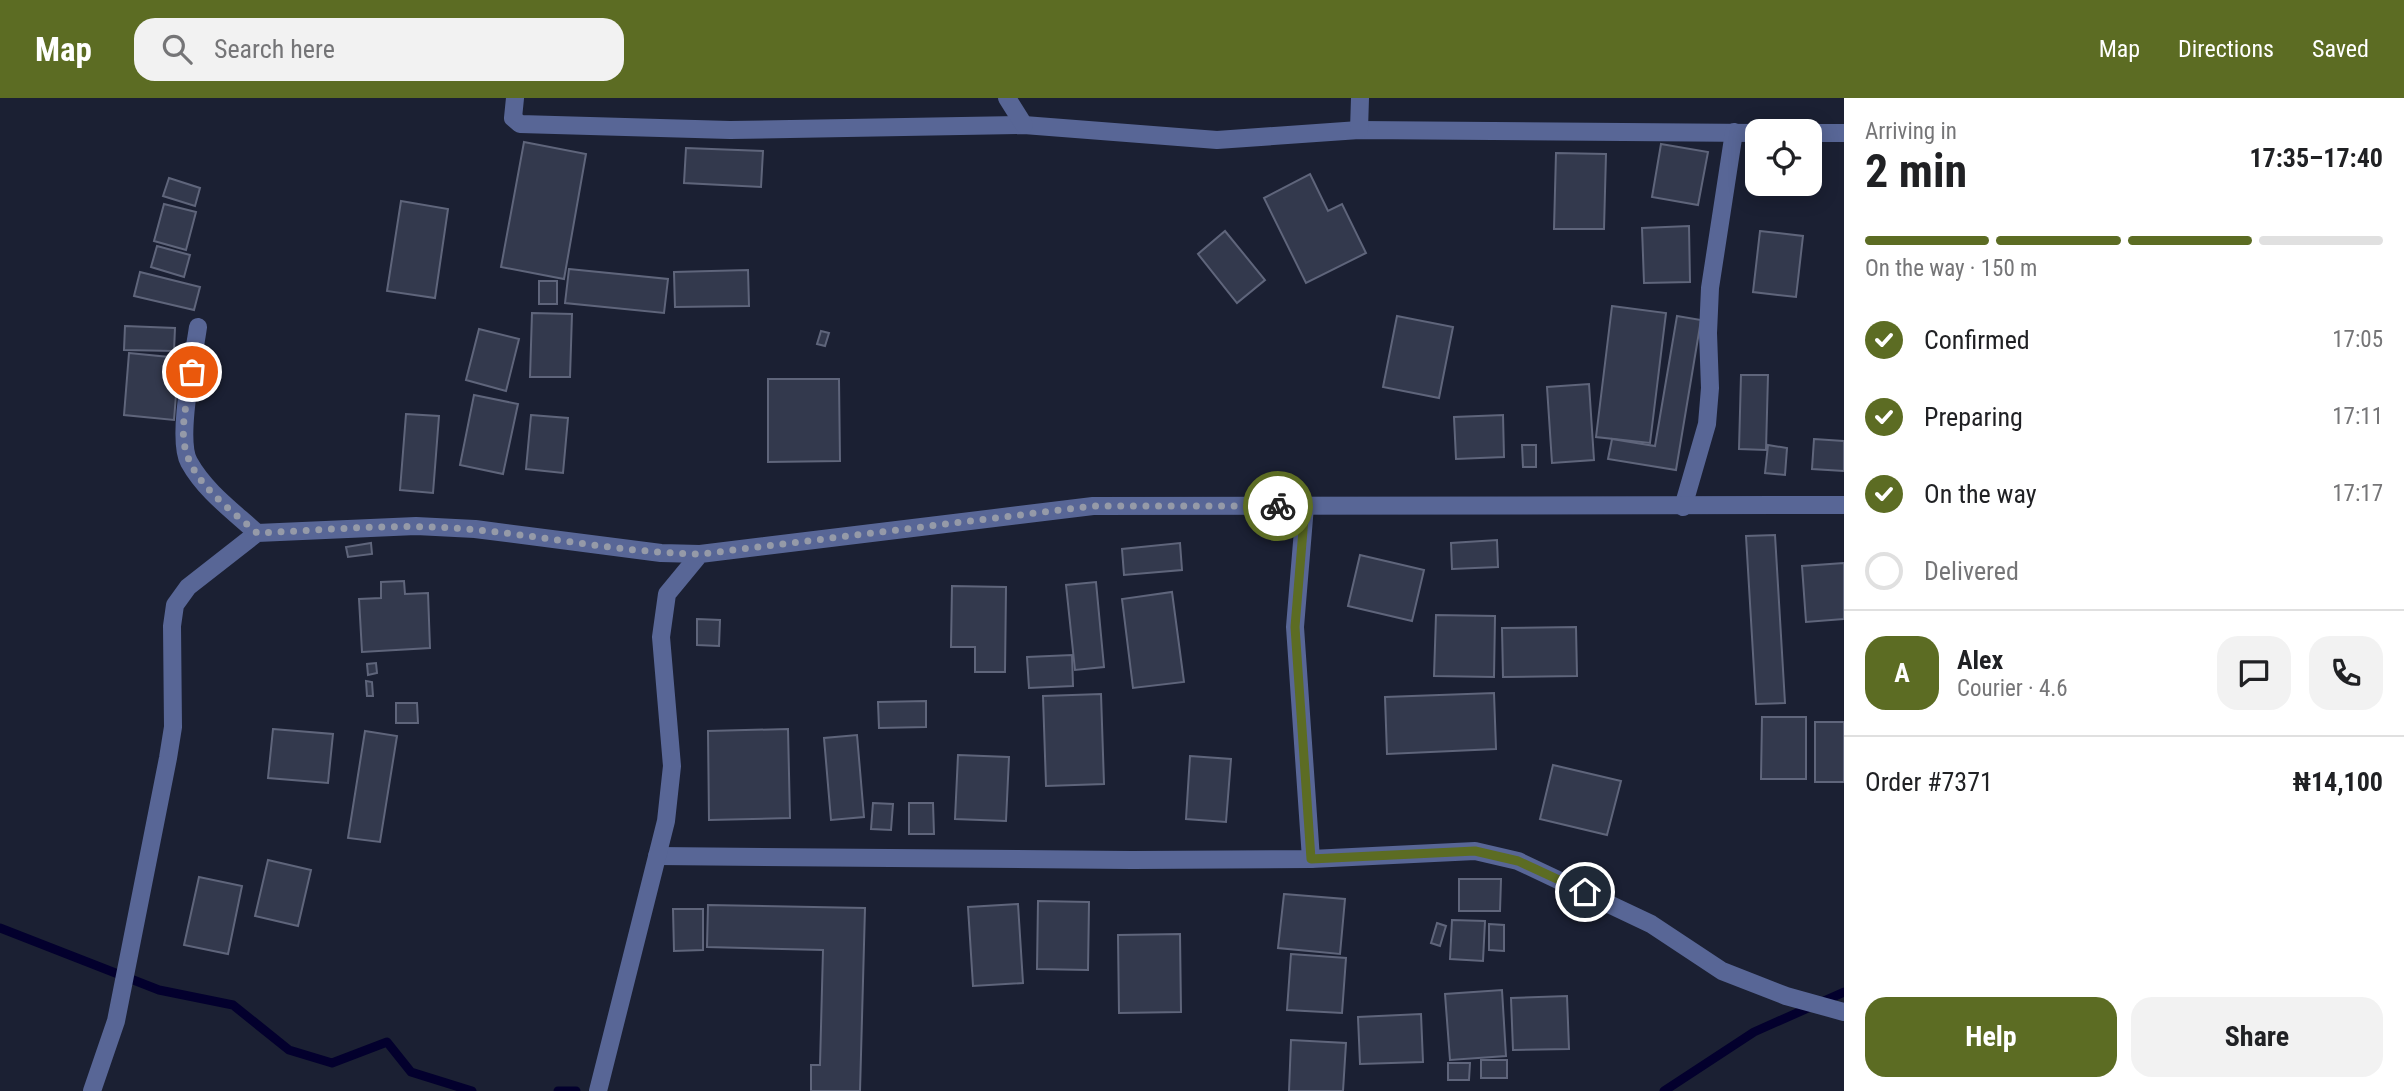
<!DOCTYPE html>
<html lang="en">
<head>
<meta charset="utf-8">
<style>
  body { margin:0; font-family:"Roboto Condensed",sans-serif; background:#f2f2f2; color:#202124; height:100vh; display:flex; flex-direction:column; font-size:26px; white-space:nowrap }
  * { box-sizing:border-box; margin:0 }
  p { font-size:23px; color:#757577 }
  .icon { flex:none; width:38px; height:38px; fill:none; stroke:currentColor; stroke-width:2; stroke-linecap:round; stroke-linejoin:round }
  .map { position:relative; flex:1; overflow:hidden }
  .details { display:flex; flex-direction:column; background:#fff; width:560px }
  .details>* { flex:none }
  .tools { position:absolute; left:1745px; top:21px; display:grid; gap:14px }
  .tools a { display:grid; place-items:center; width:77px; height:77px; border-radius:14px; background:#fff; box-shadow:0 4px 18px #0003; font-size:35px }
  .pin { position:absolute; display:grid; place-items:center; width:60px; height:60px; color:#fff; margin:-30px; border:4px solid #fff; border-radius:50%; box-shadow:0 2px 7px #0007 }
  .courier { position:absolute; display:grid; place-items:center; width:70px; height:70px; margin:-35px; border:5px solid #5c6c23; border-radius:50%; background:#fff; color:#222; box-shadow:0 2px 9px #0007 }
  .head em { font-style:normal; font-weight:700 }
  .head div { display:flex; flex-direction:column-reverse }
  .head { display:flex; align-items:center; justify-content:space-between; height:119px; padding:0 21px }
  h1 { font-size:46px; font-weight:700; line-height:52px }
  .bar { display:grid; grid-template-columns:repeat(4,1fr); gap:10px 7px; align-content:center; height:84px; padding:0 21px }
  .bar i { height:9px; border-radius:5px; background:#e0e0e0 }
  .bar .selected { background:#5c6c23 }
  .bar p { grid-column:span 4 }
  .line { display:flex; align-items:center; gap:18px; padding:0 21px; border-top:2px solid #e0e0e0 }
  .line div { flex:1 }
  .round { display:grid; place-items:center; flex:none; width:74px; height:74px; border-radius:21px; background:#f2f2f2 }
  ol { padding:0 21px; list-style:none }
  li { display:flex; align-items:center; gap:21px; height:77px }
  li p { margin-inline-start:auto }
  li .icon { padding:7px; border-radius:50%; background:#5c6c23; color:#fff; stroke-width:4 }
  li:last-child { color:#757577 }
  li i { width:38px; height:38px; border:4px solid #e0e0e0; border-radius:50% }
  .primary-button { display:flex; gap:14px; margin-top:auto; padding:14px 21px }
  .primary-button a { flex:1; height:80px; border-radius:21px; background:#5c6c23; color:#fff; font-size:28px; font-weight:700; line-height:80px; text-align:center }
  .primary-button a+a { background:#f2f2f2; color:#202124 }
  header { display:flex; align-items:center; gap:42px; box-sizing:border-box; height:98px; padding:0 35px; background:#5c6c23; color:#fff }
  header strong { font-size:33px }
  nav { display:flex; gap:38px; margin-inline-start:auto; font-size:24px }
  .search { width:490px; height:63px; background:#f2f2f2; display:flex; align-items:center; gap:18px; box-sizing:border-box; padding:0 24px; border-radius:21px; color:#757577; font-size:26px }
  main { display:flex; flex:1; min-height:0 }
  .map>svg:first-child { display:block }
</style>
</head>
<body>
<header>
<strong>Map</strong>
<div class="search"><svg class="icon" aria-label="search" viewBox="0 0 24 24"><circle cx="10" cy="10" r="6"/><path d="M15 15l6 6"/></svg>Search here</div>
<nav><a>Map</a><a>Directions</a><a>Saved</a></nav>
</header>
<main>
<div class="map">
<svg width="1844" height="993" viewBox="0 0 1844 993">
  <rect width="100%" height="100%" fill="#1b2033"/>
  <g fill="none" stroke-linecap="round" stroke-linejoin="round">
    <!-- stream -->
    <g stroke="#03002d" stroke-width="9">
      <polyline points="0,830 159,892 233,907 289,952 332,965 387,944 411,974 472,993"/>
      <polyline points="558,993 576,993"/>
      <polyline points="1664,993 1754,934 1844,894"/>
    </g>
  </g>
  <!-- building -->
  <g fill="#33394d" stroke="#5f657b" stroke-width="2">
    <polygon points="524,44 586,56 564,181 501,169"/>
    <polygon points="1661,46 1708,54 1698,107 1652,99"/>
    <polygon points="686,50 763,53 761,89 684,85"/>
    <polygon points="1556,55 1606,56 1604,131 1554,131"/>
    <polygon points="1310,76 1328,113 1342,106 1366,155 1306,185 1264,100"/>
    <polygon points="169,80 200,90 195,108 163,98"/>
    <polygon points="401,103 448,111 435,200 387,193"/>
    <polygon points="164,106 196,114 186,152 154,143"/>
    <polygon points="1689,128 1690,184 1644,185 1642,130"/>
    <polygon points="1225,133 1265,182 1237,205 1198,156"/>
    <polygon points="1760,133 1803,138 1796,199 1753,194"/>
    <polygon points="157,148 190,157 184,179 151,169"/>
    <polygon points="569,171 668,181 664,215 565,205"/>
    <polygon points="748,172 749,208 675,209 674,174"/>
    <polygon points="140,174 200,189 194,212 134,198"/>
    <rect x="539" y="183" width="18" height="23"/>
    <polygon points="1612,208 1666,215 1650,345 1596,339"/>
    <polygon points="532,215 572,216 570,279 530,279"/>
    <polygon points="1397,218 1453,229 1439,300 1383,289"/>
    <polygon points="1677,218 1701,222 1676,372 1608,361 1612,341 1655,348"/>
    <polygon points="125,228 175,230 174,253 124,252"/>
    <polygon points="479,231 519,241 506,293 466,282"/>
    <polygon points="821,233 829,235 825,248 817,246"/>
    <polygon points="129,255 179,260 174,322 124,317"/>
    <polygon points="1741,277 1768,277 1766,352 1739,351"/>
    <polygon points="768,281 839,281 840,363 768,364"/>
    <polygon points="1589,286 1594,362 1552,365 1547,289"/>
    <polygon points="474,297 518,306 503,376 460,367"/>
    <polygon points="406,316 439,318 433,395 400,392"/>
    <polygon points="531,317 568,320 563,375 526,371"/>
    <polygon points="1503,317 1504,359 1456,361 1454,319"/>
    <polygon points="1814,341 1844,343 1844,373 1812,371"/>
    <polygon points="1522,347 1536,347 1536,369 1523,369"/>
    <polygon points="1768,347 1787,350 1785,377 1765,375"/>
    <polygon points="1775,437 1785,605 1756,606 1746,438"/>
    <polygon points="1497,442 1498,469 1452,471 1451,445"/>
    <polygon points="371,445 372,456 348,459 346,449"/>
    <polygon points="1180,445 1182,472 1124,477 1122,451"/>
    <polygon points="1360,457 1424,472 1412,523 1348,508"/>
    <polygon points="1844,465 1844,521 1806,524 1802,468"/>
    <polygon points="404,483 405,496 428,495 430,550 362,554 359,501 381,500 381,484"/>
    <polygon points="1096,484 1104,569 1075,572 1066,487"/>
    <polygon points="952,488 1006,489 1005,574 975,574 975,549 951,549"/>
    <polygon points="1172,494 1184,584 1133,590 1122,501"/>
    <polygon points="1436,517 1495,518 1494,579 1434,578"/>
    <polygon points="697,521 720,522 719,548 697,547"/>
    <polygon points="1576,529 1577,578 1503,579 1502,530"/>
    <polygon points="1072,557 1073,588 1029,590 1027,559"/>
    <polygon points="376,565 377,575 368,577 367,566"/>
    <polygon points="366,583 372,584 373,598 367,598"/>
    <polygon points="1494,595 1496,651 1387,656 1385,599"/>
    <polygon points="1101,596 1104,686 1046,688 1043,598"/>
    <polygon points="926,603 926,629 879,630 878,604"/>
    <polygon points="396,605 417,605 418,625 396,625"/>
    <polygon points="1762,619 1806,619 1806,681 1761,681"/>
    <rect x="1815" y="624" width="29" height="60"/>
    <polygon points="273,631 333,636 328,685 268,680"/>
    <polygon points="788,631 790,720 709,722 708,633"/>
    <polygon points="365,633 397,638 380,744 348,740"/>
    <polygon points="857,637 864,719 831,722 824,640"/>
    <polygon points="958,657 1009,659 1006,723 955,721"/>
    <polygon points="1190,658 1231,661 1226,724 1186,721"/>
    <polygon points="1553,667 1621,683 1607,737 1540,721"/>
    <polygon points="873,705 893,706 891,732 871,731"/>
    <polygon points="909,705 933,705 934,736 909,736"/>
    <polygon points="268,762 311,772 298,828 255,818"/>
    <polygon points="199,779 242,788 228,856 184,847"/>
    <polygon points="1459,781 1501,781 1500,813 1459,813"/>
    <polygon points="1284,796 1345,801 1340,856 1278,850"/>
    <polygon points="1038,803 1089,804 1088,872 1037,871"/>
    <polygon points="1018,806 1023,885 973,888 968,809"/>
    <polygon points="708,807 865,810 860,993 811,993 811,967 820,967 823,852 707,849"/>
    <polygon points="673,811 703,811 703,852 674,853"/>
    <polygon points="1452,822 1485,823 1483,863 1450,861"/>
    <polygon points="1437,825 1446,828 1440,848 1431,845"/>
    <polygon points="1489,826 1504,827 1504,853 1489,852"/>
    <polygon points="1180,836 1181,914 1119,915 1118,837"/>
    <polygon points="1291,856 1346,860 1342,915 1287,912"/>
    <polygon points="1502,892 1506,958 1450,962 1445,896"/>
    <polygon points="1567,898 1569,951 1513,952 1511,900"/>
    <polygon points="1421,916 1423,964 1360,966 1358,919"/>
    <polygon points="1291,942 1346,945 1343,993 1289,993"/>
    <rect x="1481" y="962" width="26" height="18"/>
    <polygon points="1448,965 1470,965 1469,982 1448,982"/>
  </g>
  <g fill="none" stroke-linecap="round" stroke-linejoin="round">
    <!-- minor -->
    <g stroke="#586696" stroke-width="18">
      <polyline points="515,0 513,20 520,26 730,32 1024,27 1217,42 1359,32 1757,35"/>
      <polyline points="1007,0 1024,27"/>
      <polyline points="1359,32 1360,0"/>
      <polyline points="1810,35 1844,35"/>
      <path d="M198,229C194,258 176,341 189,364C205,393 233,413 257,435"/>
      <polyline points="1305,408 1295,529 1311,761"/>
      <polyline points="1683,409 1707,326 1710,290 1708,235 1710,190 1734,34"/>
      <polyline points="657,758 1132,762 1311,761 1475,753 1518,763 1651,826 1722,873 1786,898 1844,914"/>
      <polyline points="92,993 116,923 168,660 173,629 172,528 175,507 188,489 257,435 416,428 475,431 661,455 700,456"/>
      <polyline points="598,993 666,723 672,668 661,539 667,496 700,456 1093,408 1844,407"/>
    </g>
  </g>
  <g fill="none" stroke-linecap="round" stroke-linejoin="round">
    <!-- done -->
    <path stroke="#959aa8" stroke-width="7" stroke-dasharray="0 12.6" d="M192,274C189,295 181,322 184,344C189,383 229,410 257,435C330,432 404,424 477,432C551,439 625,455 701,456L1093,408H1278"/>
    <!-- route -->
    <polyline stroke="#5c6c23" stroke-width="9" points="1278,408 1305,408 1295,529 1311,761 1475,753 1518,763 1585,794"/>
  </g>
</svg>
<div class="tools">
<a><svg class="icon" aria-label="locate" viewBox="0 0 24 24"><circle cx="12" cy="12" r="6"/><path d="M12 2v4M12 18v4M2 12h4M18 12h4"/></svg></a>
</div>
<div class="pin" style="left:192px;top:274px;background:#ea580c"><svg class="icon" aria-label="bag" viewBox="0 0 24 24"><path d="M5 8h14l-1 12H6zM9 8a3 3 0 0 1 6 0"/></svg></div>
<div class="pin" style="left:1585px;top:794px;background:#1f2937"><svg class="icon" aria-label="home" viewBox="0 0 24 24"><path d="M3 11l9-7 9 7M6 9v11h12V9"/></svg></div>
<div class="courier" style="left:1278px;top:408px"><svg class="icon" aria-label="bike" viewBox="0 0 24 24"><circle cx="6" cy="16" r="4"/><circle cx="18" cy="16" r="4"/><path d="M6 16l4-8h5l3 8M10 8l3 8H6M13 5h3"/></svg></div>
</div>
<section class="details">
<div class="head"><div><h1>2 min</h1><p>Arriving in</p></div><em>17:35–17:40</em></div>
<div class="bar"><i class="selected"></i><i class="selected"></i><i class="selected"></i><i></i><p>On the way · 150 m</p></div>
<ol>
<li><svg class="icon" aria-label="check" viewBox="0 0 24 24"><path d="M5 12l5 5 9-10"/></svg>Confirmed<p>17:05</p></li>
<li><svg class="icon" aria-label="check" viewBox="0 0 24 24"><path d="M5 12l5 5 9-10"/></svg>Preparing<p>17:11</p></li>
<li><svg class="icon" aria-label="check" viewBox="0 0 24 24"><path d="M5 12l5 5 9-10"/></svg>On the way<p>17:17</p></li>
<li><i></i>Delivered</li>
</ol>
<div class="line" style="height:126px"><b class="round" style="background:#5c6c23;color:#fff">A</b><div><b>Alex</b><p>Courier · 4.6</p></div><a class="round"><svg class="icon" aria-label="chat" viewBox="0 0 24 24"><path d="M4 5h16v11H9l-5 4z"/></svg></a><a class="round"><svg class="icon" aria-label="phone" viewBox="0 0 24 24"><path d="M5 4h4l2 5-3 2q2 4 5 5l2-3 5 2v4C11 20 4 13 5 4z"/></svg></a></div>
<div class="line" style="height:91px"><div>Order #7371</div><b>₦14,100</b></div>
<div class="primary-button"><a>Help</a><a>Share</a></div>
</section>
</main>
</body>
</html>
